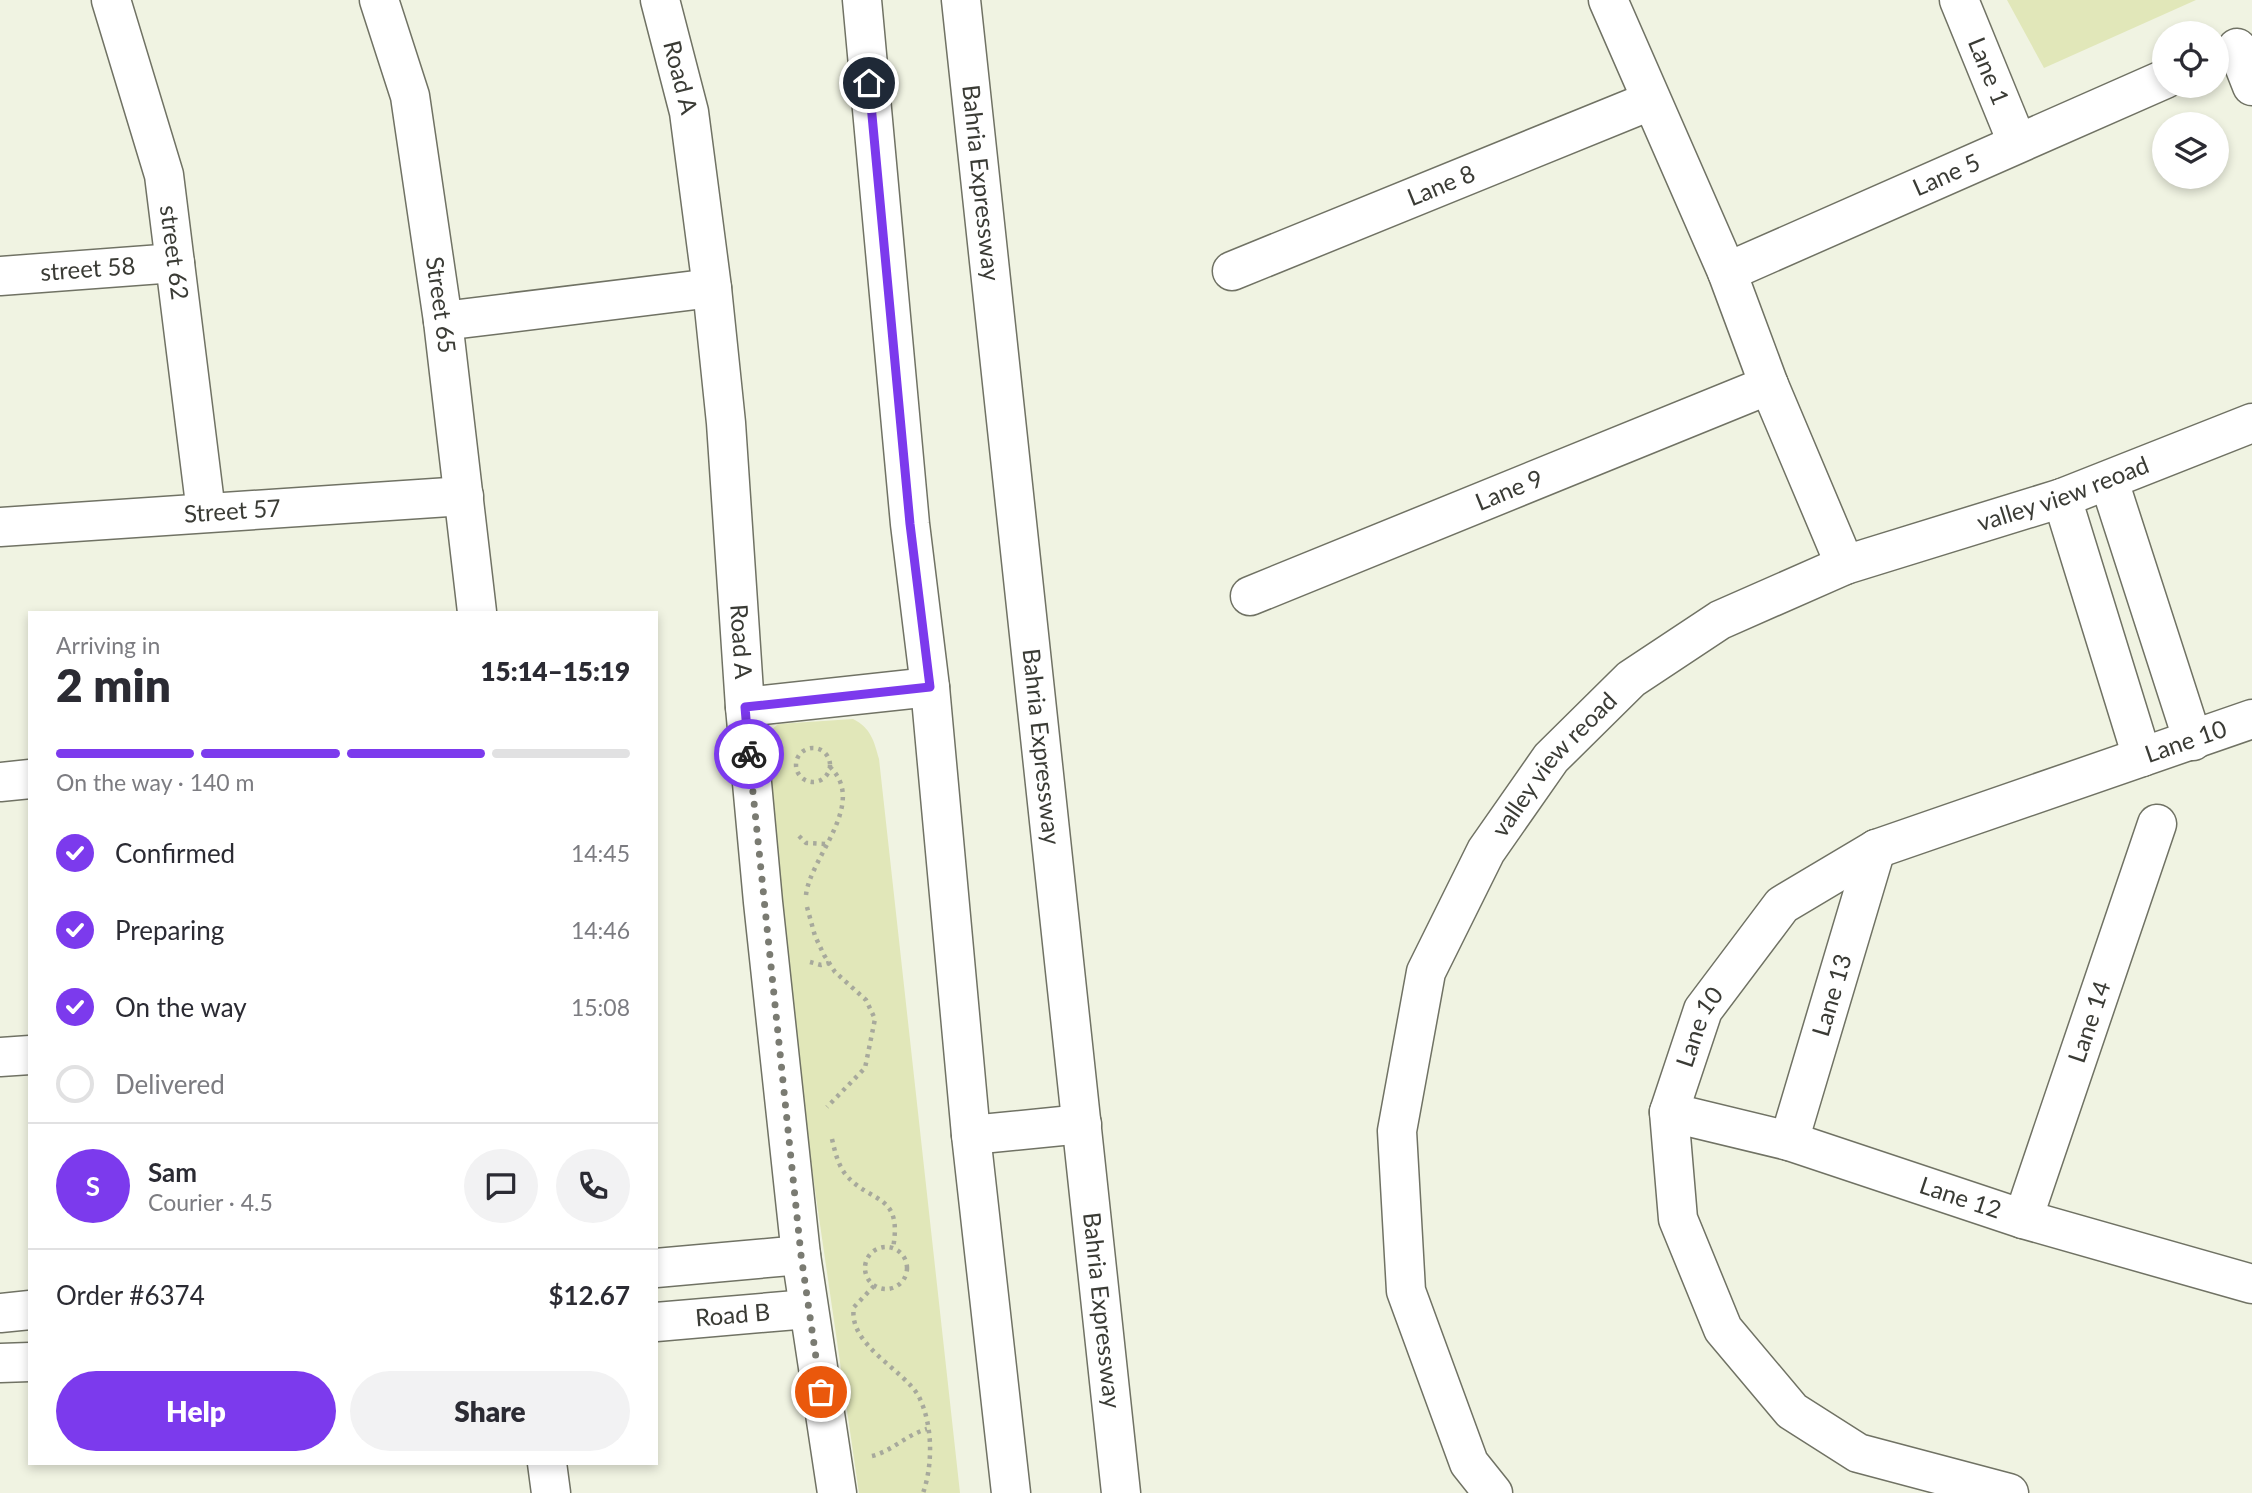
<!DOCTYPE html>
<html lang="en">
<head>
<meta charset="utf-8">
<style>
  body { margin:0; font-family:Lato,sans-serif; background:#f2f2f3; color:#2b2b33; height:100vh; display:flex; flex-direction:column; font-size:26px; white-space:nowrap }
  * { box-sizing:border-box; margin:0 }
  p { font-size:23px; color:#7c7c81 }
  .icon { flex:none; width:38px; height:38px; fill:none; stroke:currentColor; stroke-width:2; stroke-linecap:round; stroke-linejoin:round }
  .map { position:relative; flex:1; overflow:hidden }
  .details { position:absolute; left:28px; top:611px; width:630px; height:854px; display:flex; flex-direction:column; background:#fff; border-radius:0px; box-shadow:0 4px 10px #0003 }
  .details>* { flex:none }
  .controls { position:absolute; left:2152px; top:21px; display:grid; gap:14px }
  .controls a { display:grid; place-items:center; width:77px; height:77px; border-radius:50%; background:#fff; box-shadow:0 4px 10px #0003; font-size:35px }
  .pin { position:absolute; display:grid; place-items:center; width:60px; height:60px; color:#fff; margin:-30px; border:4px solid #fff; border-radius:50%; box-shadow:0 2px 7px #0007 }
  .courier { position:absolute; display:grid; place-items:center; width:70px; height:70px; margin:-35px; border:5px solid #7c3aed; border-radius:50%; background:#fff; color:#222; box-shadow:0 2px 9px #0007 }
  .headline em { font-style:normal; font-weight:800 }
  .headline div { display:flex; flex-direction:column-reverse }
  .headline { display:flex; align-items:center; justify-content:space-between; height:119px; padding:0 28px }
  h1 { font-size:46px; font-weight:800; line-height:52px }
  .bar { display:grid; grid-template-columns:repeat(4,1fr); gap:10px 7px; align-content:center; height:84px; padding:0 28px }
  .bar i { height:9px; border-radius:5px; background:#e1e1e2 }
  .bar .selected { background:#7c3aed }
  .bar p { grid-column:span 4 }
  .line { display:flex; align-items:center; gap:18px; padding:0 28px; border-top:2px solid #e1e1e2 }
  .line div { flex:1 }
  .round { display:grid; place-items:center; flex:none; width:74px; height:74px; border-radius:37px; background:#f2f2f3 }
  ol { padding:0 28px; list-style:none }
  li { display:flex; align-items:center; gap:21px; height:77px }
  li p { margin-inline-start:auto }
  li .icon { padding:7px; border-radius:50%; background:#7c3aed; color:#fff; stroke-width:4 }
  li:last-child { color:#7c7c81 }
  li i { width:38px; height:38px; border:4px solid #e1e1e2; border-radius:50% }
  .primary-button { display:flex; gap:14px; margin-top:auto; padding:14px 28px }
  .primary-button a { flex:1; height:80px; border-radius:42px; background:#7c3aed; color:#fff; font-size:28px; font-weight:800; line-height:80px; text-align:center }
  .primary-button a+a { background:#f2f2f3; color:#2b2b33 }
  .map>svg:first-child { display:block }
</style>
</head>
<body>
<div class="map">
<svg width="2252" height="1493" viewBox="0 0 2252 1493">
  <rect width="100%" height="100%" fill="#f0f3e2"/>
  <!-- green -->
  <g fill="#e1e7b9">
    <polygon points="2007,0 2196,0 2044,68"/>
    <path d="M853,719C871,728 874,741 879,759L960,1493H859L769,873L759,741L778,724Z"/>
  </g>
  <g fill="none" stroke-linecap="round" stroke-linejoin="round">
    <!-- minor casing -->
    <g stroke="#707264" stroke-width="41">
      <g id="minor">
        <path id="s1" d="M111,0L164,175L206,512"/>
        <path id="s2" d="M379,0L410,96L443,321L477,612"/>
        <polyline points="1608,0 1727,272 1769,385 1845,565"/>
        <path id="s3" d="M1959,0L2017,142"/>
        <polyline points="2237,48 2252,86"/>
        <path id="s4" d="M1232,271L1650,101"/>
        <path id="s5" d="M1727,272L2165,79"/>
        <path id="s6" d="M0,276L175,263"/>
        <polyline points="443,321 712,288"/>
        <polyline points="2109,481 2193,741"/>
        <polyline points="2062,498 2142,757"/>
        <path id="s7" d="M0,527L464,496"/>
        <path id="s8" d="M1250,596L1769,385"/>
        <polyline points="0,782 30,779"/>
        <polyline points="0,1057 30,1055"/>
        <path id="s9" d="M1669,1112L1789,1141L2023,1219L2252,1284"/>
        <path id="s10" d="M1789,1141L1876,849"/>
        <path id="s11" d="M2023,1219L2157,824"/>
        <polyline points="547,1463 551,1493"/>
        <path id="s12" d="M1493,1493L1469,1463L1406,1291L1397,1131L1426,972L1486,851L1551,758L1631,679L1720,620L1845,565L2062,498L2252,423"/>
        <path id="s13" d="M2009,1493L1858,1453L1792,1411L1723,1329L1678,1219L1669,1112L1703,1010L1782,905L1876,849L2252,719"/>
      </g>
    </g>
    <!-- tertiary casing -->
    <g stroke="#707264" stroke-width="41">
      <g id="tertiary">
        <polyline points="656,1268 801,1255"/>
        <polyline points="0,1313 30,1310"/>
        <path id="s14" d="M656,1322L808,1309"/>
        <polyline points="0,1363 30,1362"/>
      </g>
    </g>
    <!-- secondary casing -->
    <g stroke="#707264" stroke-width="41">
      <g id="secondary">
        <path id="s15" d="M660,0L689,112L712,288L726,423L745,707L763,902L801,1255L837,1493"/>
        <polyline points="862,0 910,524 930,687 971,1135 1011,1493"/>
        <path id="s16" d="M961,0L1121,1493"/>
        <polyline points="745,707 930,687"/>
        <polyline points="971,1135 1082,1124"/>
      </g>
    </g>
    <!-- path -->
    <g stroke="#a7a99c" stroke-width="4.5" stroke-dasharray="3.5 5" stroke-linecap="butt">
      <circle cx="813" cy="765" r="17"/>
      <polyline points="799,836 806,843 826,844"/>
      <path d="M806,895C810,857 868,804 830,767"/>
      <polyline points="807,907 815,936 824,955 835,972 866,1000 875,1019 865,1068 827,1107"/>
      <polyline points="810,962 821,965 829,963"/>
      <path d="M832,1139C835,1152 838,1165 846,1175C871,1204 903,1193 893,1248"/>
      <circle cx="886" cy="1268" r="21"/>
      <path d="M874,1286L854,1307C847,1345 905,1370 919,1397C933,1425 933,1465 923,1493"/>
      <path d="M872,1456C892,1451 906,1435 927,1429"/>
    </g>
    <!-- minor -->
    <use href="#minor" stroke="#fff" stroke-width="38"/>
    <!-- tertiary -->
    <use href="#tertiary" stroke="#fff" stroke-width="38"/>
    <!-- secondary -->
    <use href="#secondary" stroke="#fff" stroke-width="38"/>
  </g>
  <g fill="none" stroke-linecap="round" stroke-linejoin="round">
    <!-- done -->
    <polyline stroke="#7a7b72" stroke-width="7" stroke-dasharray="0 12.6" points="749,754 801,1255 821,1392"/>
    <!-- route -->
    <polyline stroke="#7c3aed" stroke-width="9" points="749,754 745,707 930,687 910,524 869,83"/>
  </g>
  <g text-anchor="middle" stroke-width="7" stroke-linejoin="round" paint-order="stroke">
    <!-- street labels -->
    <g font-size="24" fill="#3a3b35" stroke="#fff">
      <text dy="8" stroke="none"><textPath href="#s3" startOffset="77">Lane 1</textPath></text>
      <text dy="8" stroke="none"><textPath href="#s15" startOffset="80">Road A</textPath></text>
      <text dy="8" stroke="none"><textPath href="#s5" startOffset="240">Lane 5</textPath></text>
      <text dy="8" stroke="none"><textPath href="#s16" startOffset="184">Bahria Expressway</textPath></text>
      <text dy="8" stroke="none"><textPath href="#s4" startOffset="226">Lane 8</textPath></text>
      <text dy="8" stroke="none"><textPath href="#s1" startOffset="261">street 62</textPath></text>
      <text dy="8" stroke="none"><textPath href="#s6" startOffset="88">street 58</textPath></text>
      <text dy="8" stroke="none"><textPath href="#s2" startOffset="312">Street 65</textPath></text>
      <text dy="8" stroke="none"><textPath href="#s8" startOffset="280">Lane 9</textPath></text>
      <text dy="8" stroke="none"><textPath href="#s12" startOffset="1377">valley view reoad</textPath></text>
      <text dy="8" stroke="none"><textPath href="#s7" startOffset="233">Street 57</textPath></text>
      <text dy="8" stroke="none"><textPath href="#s15" startOffset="648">Road A</textPath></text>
      <text dy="8" stroke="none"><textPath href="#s13" startOffset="1244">Lane 10</textPath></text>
      <text dy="8" stroke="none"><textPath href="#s16" startOffset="751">Bahria Expressway</textPath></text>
      <text dy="8" stroke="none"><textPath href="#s12" startOffset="789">valley view reoad</textPath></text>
      <text dy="8" stroke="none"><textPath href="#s10" startOffset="152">Lane 13</textPath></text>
      <text dy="8" stroke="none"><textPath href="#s11" startOffset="208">Lane 14</textPath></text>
      <text dy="8" stroke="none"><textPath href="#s13" startOffset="658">Lane 10</textPath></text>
      <text dy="8" stroke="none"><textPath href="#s9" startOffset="304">Lane 12</textPath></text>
      <text dy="8" stroke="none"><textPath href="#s16" startOffset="1318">Bahria Expressway</textPath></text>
      <text dy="8" stroke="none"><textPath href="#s14" startOffset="77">Road B</textPath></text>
    </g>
  </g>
</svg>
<div class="controls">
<a><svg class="icon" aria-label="locate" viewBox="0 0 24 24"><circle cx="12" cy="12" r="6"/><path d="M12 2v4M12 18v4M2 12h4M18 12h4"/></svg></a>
<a><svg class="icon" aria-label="layers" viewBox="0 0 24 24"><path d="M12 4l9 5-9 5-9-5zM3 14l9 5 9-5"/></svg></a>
</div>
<div class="pin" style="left:821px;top:1392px;background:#ea580c"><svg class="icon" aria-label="bag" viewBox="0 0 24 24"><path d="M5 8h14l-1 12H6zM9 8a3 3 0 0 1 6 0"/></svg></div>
<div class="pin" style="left:869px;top:83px;background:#1f2937"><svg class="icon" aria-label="home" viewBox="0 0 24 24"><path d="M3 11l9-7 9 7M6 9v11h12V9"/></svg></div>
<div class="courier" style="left:749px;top:754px"><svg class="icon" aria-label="bike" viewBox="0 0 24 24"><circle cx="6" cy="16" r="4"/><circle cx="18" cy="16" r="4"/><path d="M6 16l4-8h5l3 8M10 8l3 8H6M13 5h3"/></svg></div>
<section class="details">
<div class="headline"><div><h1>2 min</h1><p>Arriving in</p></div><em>15:14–15:19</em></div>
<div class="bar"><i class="selected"></i><i class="selected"></i><i class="selected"></i><i></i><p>On the way · 140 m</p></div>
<ol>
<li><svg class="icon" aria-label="check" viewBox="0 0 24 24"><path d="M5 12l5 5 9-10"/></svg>Confirmed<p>14:45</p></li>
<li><svg class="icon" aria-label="check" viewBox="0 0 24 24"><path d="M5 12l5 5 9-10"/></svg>Preparing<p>14:46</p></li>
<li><svg class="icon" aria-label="check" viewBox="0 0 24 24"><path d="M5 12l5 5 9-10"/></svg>On the way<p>15:08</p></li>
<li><i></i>Delivered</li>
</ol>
<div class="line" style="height:126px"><b class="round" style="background:#7c3aed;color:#fff">S</b><div><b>Sam</b><p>Courier · 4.5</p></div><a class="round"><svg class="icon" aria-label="chat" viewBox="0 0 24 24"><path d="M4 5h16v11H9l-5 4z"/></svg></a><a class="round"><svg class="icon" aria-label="phone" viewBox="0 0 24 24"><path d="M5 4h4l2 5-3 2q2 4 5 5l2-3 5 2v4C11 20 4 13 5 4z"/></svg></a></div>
<div class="line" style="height:91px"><div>Order #6374</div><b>$12.67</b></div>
<div class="primary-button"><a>Help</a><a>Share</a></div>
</section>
</div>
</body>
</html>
